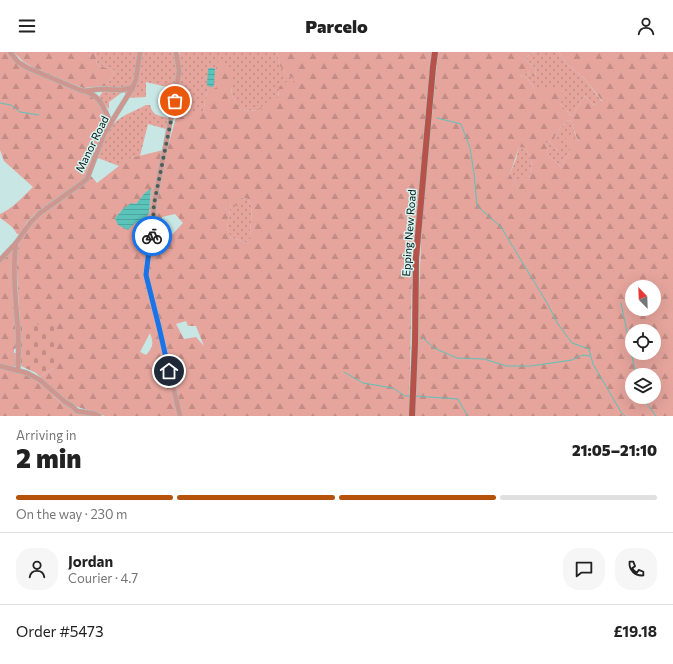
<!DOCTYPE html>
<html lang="en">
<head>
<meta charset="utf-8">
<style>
  body { margin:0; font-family:Commissioner,sans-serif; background:#f6f6f6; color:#222; height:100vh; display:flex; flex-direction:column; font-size:15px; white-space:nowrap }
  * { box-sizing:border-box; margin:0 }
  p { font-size:13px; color:#767676 }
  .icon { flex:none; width:22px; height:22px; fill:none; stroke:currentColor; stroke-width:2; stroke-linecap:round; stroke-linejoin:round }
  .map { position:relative; height:364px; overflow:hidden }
  .panel { display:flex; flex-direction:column; background:#fff; flex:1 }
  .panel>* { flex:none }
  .needle { width:26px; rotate:337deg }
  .fabs { position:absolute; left:625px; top:228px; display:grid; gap:8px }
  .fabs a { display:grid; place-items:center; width:36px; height:36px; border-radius:50%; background:#fff; box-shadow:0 4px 16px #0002; font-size:20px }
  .pin { position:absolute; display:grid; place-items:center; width:34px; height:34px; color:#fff; margin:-17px; border:2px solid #fff; border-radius:50%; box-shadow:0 1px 4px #0007 }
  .courier { position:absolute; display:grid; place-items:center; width:40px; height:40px; margin:-20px; border:3px solid #1a73e8; border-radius:50%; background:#fff; color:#222; box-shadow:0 1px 5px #0007 }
  .summary em { font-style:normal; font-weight:800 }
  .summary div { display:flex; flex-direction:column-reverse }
  .summary { display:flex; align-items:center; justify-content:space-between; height:68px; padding:0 16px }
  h1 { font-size:26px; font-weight:800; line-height:30px }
  .bar { display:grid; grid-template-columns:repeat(4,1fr); gap:6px 4px; align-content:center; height:48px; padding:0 16px }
  .bar i { height:5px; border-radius:3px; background:#e0e0e0 }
  .bar .on { background:#b45309 }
  .bar p { grid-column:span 4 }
  .line { display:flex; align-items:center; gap:10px; padding:0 16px; border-top:1px solid #e0e0e0 }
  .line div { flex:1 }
  .round { display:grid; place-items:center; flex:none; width:42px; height:42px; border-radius:16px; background:#f6f6f6 }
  header { display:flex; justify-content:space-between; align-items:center; height:52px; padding:0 16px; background:#fff; font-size:18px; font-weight:800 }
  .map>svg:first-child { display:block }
</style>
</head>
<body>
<header><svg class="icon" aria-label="menu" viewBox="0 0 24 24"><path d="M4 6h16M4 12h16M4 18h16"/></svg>Parcelo<svg class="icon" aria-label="person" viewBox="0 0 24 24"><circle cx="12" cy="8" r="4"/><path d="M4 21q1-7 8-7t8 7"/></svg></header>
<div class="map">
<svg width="673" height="364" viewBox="0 0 673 364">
  <defs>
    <pattern id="grass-dots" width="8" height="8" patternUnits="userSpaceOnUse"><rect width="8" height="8" fill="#e5a49c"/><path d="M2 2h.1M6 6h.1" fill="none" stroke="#c38c85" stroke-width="1.8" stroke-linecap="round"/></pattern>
    <pattern id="forest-firs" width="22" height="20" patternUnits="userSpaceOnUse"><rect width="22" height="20" fill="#e5a49c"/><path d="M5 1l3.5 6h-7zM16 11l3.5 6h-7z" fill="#c38c85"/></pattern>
    <pattern id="cemetery-stones" width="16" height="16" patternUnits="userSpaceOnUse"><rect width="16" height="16" fill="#e5a49c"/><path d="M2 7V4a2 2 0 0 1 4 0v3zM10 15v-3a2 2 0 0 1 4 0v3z" fill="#c38c85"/></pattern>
    <pattern id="water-rules" width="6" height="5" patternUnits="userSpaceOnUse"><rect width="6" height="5" fill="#5cc3bb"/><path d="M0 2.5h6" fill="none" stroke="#4ea6a0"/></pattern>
  </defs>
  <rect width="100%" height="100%" fill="#c8e7e4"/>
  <!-- grass -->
  <g fill="url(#grass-dots)">
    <polygon points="95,0 178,0 179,2 180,0 277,0 280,14 285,22 298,28 278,41 278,46 277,48 258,58 246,59 240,57 232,44 231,34 216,27 216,37 207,39 203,62 178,59 180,38 146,30 146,45 127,46 124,39 109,50 109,57 98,47 115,19 97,13"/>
    <polygon points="536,0 559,0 567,12 584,26 603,51 593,53 585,44 572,64 560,52 561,37 535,37 530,31 527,26 520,24 526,21 535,25 536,17 525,7 530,2"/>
    <path d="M146,53H150C153,64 158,63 168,66L166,77L148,72L140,104L131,106L119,114L98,106C101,97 104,85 109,77C118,64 133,60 146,53Z"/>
    <polygon points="568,68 574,70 573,75 578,91 571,97 561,115 549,104 545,89 549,89 558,99 554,86 561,75"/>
    <polygon points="519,95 525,96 532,108 529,127 517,134 510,122 516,107"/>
    <polygon points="240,145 248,147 252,155 250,184 246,191 239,188 231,186 227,176 231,151"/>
  </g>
  <!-- forest -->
  <g fill="url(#forest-firs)" fill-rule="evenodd">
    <path d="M0,0H8L21,13L89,42L97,47L106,64L107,70V74L86,124L81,130L35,162L27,170L20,182H17C13,174 7,171 0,166V162C13,156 23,145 33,135L4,109L0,98Z"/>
    <polygon points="13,0 95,0 97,13 115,19 106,34 83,36 37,18 24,10"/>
    <path d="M277,0H432L427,45L412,223L409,364H105L72,353L65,348L40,325L54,316L20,273L16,208L18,194L23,182L33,168L89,127L91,124L97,131L124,110L131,106L167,97L178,59L203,61L207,39L216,36V13L220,6L234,21L231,34L232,44L240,57L246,59L258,58L269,48H277L278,46L279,35L286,30L293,31L297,28L285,22L280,14ZM151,137L149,161L142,172L115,166L123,157L136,152ZM240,145L248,147L252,155L250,184L246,191L239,188L231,186L227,176L231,151L237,154L242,150ZM175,162L183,171L168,187L166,185L167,181H162L160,177L162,165ZM186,269L188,274H196L204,294L196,285L184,287L176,272ZM150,281C154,292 153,295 146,303L140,300Z"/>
    <path d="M438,0H536L530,2L525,7L536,17L535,25L526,21L520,24L527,26L530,31L535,37H561L564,46L560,52L572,64L585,44L593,53L603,50L584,26L567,12L559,0H673V364H414L422,168ZM568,68L574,70L573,74L578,90L571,82L565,85L571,97L561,115L549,104L545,89H549L558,99L561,93L554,86L561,75ZM519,95L525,96L532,108L529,127L520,122L517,134L510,122ZM632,235H654V257H632ZM632,279H654V301H632ZM632,323H654V345H632Z"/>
    <polygon points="13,197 17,296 14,297 14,301 17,301 17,311 14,315 0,312 0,211"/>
    <path d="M0,315C12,319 24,321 35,327C44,332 50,339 56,346C67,356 79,360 92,364H0Z"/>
  </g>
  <!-- cemetery -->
  <polygon fill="url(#cemetery-stones)" points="54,272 54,316 40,325 36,321 21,314 20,312 20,273"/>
  <!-- water -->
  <g fill="url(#water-rules)">
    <polygon points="210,16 214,16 215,17 214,33 213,35 208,34 207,33 208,17"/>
    <polygon points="151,136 149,161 142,173 135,171 128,178 118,173 115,166 123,157 131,151 136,152 144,142"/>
  </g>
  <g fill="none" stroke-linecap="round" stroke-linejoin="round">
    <!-- stream -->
    <g stroke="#5cc3bb" stroke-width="1">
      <polyline points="0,51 11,53 20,60 39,63"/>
      <polyline points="437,66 461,72 470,96 474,121 477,154 501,175 547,251 558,272 572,291 589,297 593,312 621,360 625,364"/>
      <polyline points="621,251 636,323"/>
      <polyline points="422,285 434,296 457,306 484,307 506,314 531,314 572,308 582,303 590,304"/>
      <polyline points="344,320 363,331 393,336 405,344 410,344"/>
      <polyline points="415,344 458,347 467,363 468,364"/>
      <polyline points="642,345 656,364"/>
    </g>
    <!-- minor casing -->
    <g stroke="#a5c1be" stroke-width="5.5">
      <g id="minor">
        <path d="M10,0L18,10L28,16L80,38C100,41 104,56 111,72"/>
        <polyline points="176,0 179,19 176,40 154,152 153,169 154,177 149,198 146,223 159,275 180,364"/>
        <polyline points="85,39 101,37 122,38 133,35"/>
        <path d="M16,191C12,218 16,251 18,278C19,292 18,305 18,319"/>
        <polyline points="0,208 16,191 30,171 40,161 78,134 87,127 104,82 133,35 136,27 140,0"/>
        <polyline points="0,314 27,321 40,328 65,350 72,354 77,359 95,362 99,364"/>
      </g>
    </g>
    <!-- major casing -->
    <g stroke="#a5c1be" stroke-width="7">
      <polyline id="major" points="412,364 415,292 416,206 433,15 435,0"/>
    </g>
    <!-- minor -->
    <use href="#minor" stroke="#cf958f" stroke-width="4.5"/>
    <!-- major -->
    <use href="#major" stroke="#b7524a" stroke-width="6"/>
  </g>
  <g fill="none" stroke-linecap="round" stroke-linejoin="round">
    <!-- done -->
    <path stroke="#4b5d5b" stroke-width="4" stroke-dasharray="0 7.2" d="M152,184C154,174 153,163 154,152L175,49"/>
    <!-- route -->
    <polyline stroke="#1a73e8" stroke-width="5" points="152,184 149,198 146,223 159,275 169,319"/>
  </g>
  <g text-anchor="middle" stroke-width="3" stroke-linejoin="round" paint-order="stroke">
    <!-- street labels -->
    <g font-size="11" fill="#071211" stroke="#d5f5f1">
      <text transform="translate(92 92) rotate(-64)" y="4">Manor Road</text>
      <text transform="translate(409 181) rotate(-86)" y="4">Epping New Road</text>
    </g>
  </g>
</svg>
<div class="fabs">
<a><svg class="needle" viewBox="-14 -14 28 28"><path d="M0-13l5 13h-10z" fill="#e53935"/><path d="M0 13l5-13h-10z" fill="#767676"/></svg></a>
<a><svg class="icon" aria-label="locate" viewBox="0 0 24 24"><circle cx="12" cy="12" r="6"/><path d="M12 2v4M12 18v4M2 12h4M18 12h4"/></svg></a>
<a><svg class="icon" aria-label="layers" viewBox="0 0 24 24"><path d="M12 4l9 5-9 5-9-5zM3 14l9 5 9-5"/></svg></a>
</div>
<div class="pin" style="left:175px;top:49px;background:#ea580c"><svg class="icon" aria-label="bag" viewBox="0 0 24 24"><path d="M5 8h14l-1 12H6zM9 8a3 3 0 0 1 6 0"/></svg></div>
<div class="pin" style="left:169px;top:319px;background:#1f2937"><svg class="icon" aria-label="home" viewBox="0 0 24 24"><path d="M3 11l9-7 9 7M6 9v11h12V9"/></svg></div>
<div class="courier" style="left:152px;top:184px"><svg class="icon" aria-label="bike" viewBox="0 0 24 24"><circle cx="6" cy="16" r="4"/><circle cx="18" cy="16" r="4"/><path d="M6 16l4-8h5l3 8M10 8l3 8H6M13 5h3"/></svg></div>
</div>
<section class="panel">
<div class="summary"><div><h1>2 min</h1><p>Arriving in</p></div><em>21:05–21:10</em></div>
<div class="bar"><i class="on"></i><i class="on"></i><i class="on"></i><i></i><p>On the way · 230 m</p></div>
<div class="line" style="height:72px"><a class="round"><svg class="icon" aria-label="person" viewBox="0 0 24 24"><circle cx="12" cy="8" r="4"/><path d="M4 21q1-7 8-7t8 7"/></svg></a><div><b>Jordan</b><p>Courier · 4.7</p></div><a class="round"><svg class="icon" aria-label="chat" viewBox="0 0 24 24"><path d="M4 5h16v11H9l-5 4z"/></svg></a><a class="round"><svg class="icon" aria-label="phone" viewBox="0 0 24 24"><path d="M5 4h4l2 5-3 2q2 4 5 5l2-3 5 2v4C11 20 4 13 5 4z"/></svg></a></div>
<div class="line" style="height:52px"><div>Order #5473</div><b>£19.18</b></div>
</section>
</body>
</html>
